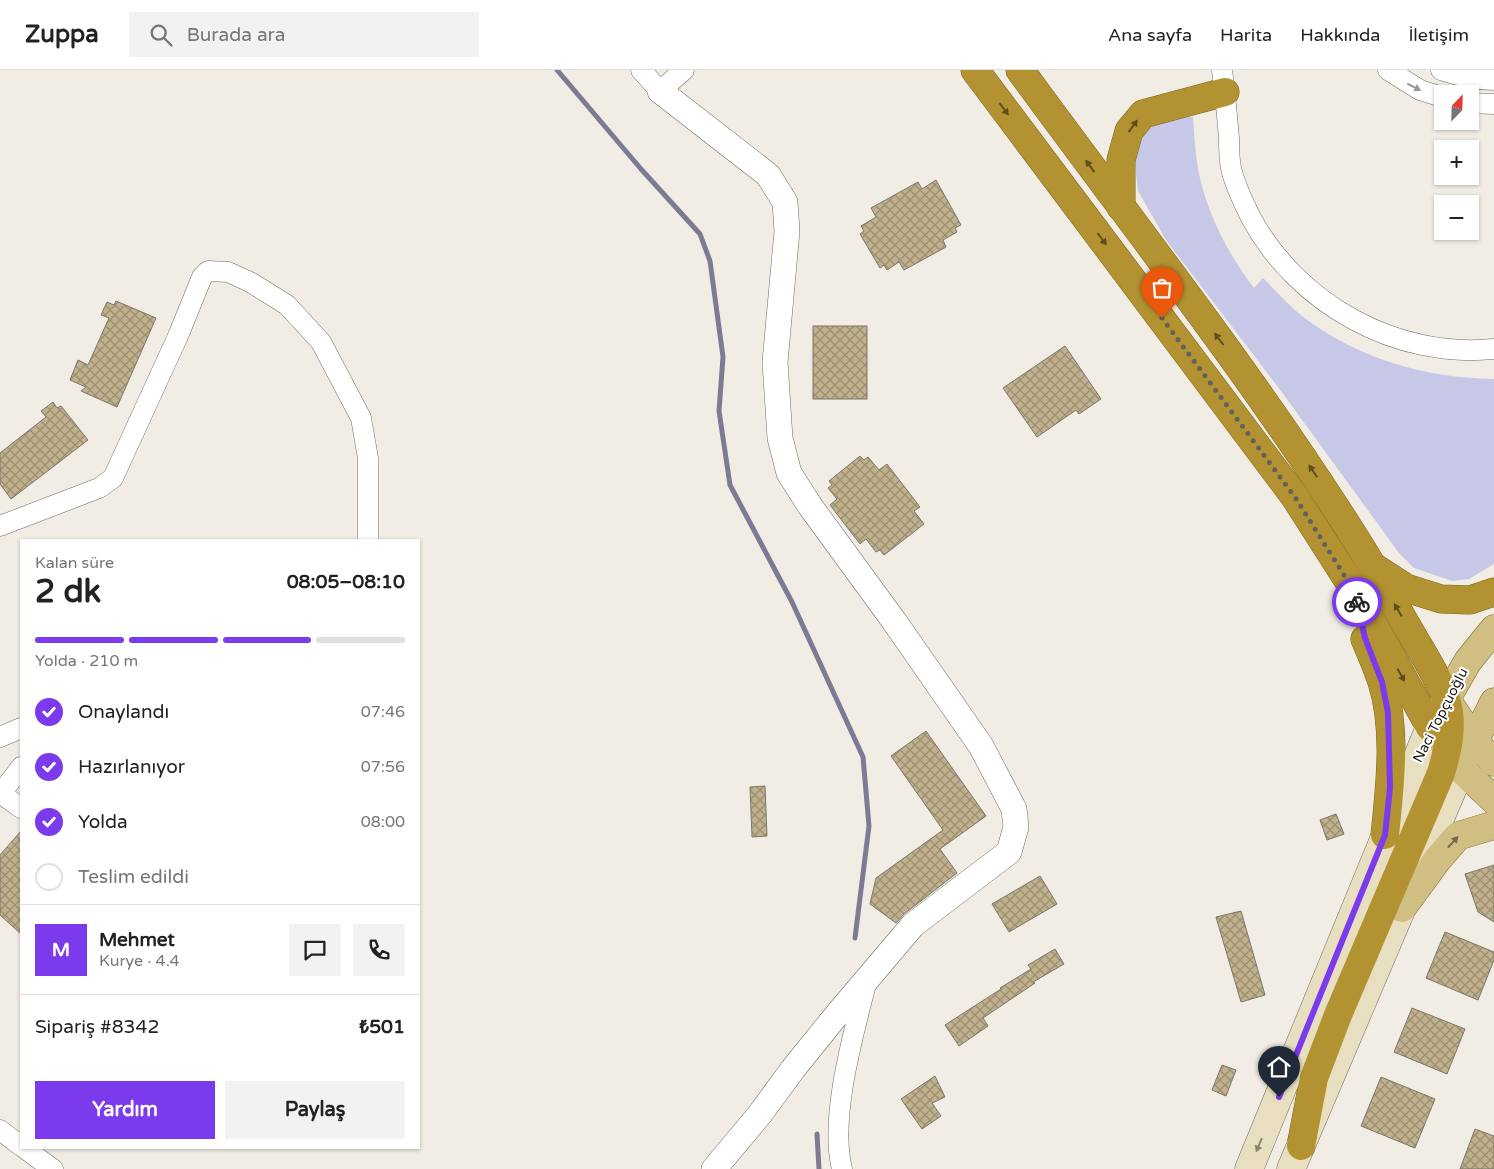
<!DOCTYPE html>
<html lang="tr">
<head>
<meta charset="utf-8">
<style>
  body { margin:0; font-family:"Varela Round",sans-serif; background:#f2f2f2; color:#222; height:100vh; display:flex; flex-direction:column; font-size:19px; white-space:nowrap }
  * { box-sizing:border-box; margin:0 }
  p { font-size:16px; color:#767676 }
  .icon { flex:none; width:28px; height:28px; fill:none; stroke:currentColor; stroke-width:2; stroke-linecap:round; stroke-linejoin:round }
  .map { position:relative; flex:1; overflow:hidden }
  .side { position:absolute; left:20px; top:469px; width:400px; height:610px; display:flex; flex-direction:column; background:#fff; border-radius:0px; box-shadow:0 1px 4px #0004 }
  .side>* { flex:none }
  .needle { width:32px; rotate:23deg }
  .buttons { position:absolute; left:1434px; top:15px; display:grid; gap:10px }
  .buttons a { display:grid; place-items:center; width:45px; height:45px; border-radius:0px; background:#fff; box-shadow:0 1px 4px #0004; font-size:25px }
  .pin { position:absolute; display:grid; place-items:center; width:42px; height:42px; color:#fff; margin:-51px -21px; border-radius:50% 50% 50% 0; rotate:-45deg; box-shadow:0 0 5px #0007 }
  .pin .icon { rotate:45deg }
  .courier { position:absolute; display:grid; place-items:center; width:50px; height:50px; margin:-25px; border:4px solid #7c3aed; border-radius:50%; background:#fff; color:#222; box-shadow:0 1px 6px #0007 }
  .summary em { font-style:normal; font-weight:700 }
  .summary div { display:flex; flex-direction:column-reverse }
  .summary { display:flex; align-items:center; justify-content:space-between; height:85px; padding:0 15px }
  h1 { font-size:32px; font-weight:700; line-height:38px }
  .bar { display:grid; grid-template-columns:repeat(4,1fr); gap:8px 5px; align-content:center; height:60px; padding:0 15px }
  .bar i { height:6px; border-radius:4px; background:#e0e0e0 }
  .bar .selected { background:#7c3aed }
  .bar p { grid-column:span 4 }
  .line { display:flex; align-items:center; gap:12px; padding:0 15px; border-top:1px solid #e0e0e0 }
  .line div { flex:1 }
  .round { display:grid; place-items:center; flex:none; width:52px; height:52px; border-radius:0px; background:#f2f2f2 }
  ol { padding:0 15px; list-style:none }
  li { display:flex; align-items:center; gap:15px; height:55px }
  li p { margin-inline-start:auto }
  li .icon { padding:5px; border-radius:50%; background:#7c3aed; color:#fff; stroke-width:4 }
  li:last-child { color:#767676 }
  li i { width:28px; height:28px; border:2px solid #e0e0e0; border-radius:50% }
  .cta { display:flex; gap:10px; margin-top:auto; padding:10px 15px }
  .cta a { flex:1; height:58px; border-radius:0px; background:#7c3aed; color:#fff; font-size:20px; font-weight:700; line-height:58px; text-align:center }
  .cta a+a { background:#f2f2f2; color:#222 }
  header { display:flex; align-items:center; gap:30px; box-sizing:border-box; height:70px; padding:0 25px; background:#fff; border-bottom:1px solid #e0e0e0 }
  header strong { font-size:24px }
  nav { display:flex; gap:28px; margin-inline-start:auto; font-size:18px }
  .search { width:350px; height:45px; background:#f2f2f2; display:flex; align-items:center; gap:12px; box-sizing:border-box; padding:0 18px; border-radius:0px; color:#767676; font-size:19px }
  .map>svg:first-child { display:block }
</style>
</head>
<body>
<header>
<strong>Zuppa</strong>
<div class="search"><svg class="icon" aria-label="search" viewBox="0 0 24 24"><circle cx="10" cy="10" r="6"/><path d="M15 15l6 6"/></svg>Burada ara</div>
<nav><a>Ana sayfa</a><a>Harita</a><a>Hakkında</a><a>İletişim</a></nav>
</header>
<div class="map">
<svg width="1494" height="1099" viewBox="0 0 1494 1099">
  <defs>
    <pattern id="building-cross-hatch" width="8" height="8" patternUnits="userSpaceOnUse" patternTransform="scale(1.25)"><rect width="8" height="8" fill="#c0b18c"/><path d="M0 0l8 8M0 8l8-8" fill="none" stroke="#9b8f71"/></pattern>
  </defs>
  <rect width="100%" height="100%" fill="#f1ede4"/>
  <!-- grass -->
  <path fill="#c7c7e7" d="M1185,47H1193C1194,62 1195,78 1197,93C1204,138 1227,183 1254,218L1263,208C1276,221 1288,235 1302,246C1356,288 1425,308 1494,309V494L1469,509L1452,511L1414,498L1399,483L1281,321L1166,170L1138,121L1135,94L1137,70L1149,53Z"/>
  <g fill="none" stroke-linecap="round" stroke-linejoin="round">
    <!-- stream -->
    <g stroke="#7c7b94" stroke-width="5">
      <polyline points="557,0 641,99 700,164 710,191 723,287 719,341 730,415 792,532 863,687 869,756 855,868"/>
      <polyline points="817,1064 819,1099"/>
    </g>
  </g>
  <!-- building -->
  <g fill="url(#building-cross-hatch)" stroke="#7a776f">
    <polygon points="936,110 961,155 955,158 957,162 943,170 946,177 904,200 899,192 887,200 884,195 880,198 860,164 864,161 861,156 876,147 871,138 918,112 922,119"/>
    <polygon points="116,231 156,248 117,337 81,321 86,317 70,310 78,290 88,295 109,248 101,245 107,232 114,235"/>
    <rect x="813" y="256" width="54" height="73"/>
    <polygon points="1065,276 1101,329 1079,344 1076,340 1037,367 1003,318"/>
    <polygon points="53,332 57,338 61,336 88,370 11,429 0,414 0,383 46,347 41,341"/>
    <polygon points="860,386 864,390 868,387 879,400 887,394 920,437 914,441 924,454 884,485 880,480 876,482 866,469 860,474 830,435 837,429 828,418 832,415 829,411"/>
    <polygon points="926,661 986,746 940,779 957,803 904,844 896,853 870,834 876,808 943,760 891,686"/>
    <polygon points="765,716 767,766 752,767 750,717"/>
    <polygon points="1336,744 1344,764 1327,770 1320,750"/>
    <polygon points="21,761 21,864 0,845 0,785"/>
    <polygon points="1494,795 1494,852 1478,842 1465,804"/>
    <polygon points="1040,806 1057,834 1009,862 992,834"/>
    <polygon points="1241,841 1265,925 1241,932 1216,847"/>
    <polygon points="1445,862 1494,882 1494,890 1478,930 1426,908"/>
    <polygon points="1055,879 1064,894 1033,912 1035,913 983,948 988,956 959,976 945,955 1001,919 1000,918 1031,899 1028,895"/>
    <polygon points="1412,938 1465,959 1447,1004 1394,982"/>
    <polygon points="1222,995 1236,1000 1226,1026 1212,1020"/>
    <polygon points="935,1006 945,1027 932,1033 941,1046 922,1059 901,1029"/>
    <polygon points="1381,1007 1435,1029 1415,1078 1361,1056"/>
    <polygon points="1475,1059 1494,1066 1494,1099 1460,1099"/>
  </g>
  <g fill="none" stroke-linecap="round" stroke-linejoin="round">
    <!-- minor casing -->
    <g stroke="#6f6c64" stroke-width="21">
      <g id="minor">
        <polyline points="641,0 660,21 684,0"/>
        <path d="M1222,0C1225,23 1227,45 1229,68C1229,79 1229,92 1232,102C1236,118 1244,133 1251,148C1298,234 1396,289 1494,279"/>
        <polyline points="1388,0 1420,20 1442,27"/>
        <path d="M1441,0C1459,6 1475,10 1494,10"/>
        <polyline points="1470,33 1494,34"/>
        <polyline points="0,456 99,418 113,408 178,266 202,207 208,201 228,202 250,212 287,235 321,272 361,348 368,388 368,470"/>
        <polyline points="0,667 21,658"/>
        <polyline points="0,723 21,738"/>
        <polyline points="0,725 21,697"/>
        <polyline points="0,1060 21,1076"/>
        <polyline points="24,1078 53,1099"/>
        <path d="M842,1099C829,1047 854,962 867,910"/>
      </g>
    </g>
    <!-- tertiary casing -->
    <g stroke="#6f6c64" stroke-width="26">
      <polyline id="tertiary" points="660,21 768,105 785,132 787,161 775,292 780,368 789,403 810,436 894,551 981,676 1014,739 1016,757 1009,782 913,855 835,947 793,999 760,1044 714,1099"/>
    </g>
    <!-- secondary casing -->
    <g stroke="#6f6c64" stroke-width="29">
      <g id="secondary">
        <polyline points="1249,1099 1430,657"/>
        <polyline points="1291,1099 1461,699"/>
      </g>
    </g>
    <!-- primary casing -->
    <g stroke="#7c6726" stroke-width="29">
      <g id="primary">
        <polyline points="1494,559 1468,591 1430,657 1448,678 1461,699 1494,730"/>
        <polyline points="1446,629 1475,672 1494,692"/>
        <polyline points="1468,684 1494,632"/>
        <polyline points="1402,838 1438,789 1458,766 1494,755"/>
      </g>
    </g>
    <!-- motorway casing -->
    <g stroke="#7c6726" stroke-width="29">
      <g id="motorway">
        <polyline points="975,0 1295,427 1355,521 1430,657"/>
        <path d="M1020,0C1133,155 1253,306 1355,468C1376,501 1395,536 1415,570C1425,587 1440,611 1446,629C1454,654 1448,679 1441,703L1338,945L1314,1008L1301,1076"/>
        <polyline points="1121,137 1121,90 1129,61 1143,44 1225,22"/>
        <polyline points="1375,498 1406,518 1441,529 1470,530 1494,522"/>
        <path d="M1365,569C1371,583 1377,597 1382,612C1397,660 1390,716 1385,765"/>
      </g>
    </g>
    <!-- minor -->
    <use href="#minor" stroke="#fff" stroke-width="20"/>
    <!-- tertiary -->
    <use href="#tertiary" stroke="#fff" stroke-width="25"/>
    <!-- secondary -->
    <use href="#secondary" stroke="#e8dfc1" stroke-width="28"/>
    <!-- primary -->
    <use href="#primary" stroke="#d1be83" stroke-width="28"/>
    <!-- motorway -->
    <use href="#motorway" stroke="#b39331" stroke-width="28"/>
  </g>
  <!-- one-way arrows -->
  <defs><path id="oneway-solid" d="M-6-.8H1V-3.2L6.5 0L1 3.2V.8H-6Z" transform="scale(1.25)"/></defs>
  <use fill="#979695" href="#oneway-solid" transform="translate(1414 17) rotate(27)"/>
  <g fill="#5d4e20">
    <use href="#oneway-solid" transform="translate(1004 39) rotate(53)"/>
    <use href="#oneway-solid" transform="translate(1133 56) rotate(-54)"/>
    <use href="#oneway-solid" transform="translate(1090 96) rotate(-126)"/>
    <use href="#oneway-solid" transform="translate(1102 169) rotate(53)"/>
    <use href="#oneway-solid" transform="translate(1219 269) rotate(-127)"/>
    <use href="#oneway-solid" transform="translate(1313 401) rotate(-124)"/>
    <use href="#oneway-solid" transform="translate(1398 540) rotate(-120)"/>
    <use href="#oneway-solid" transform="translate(1401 605) rotate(61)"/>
  </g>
  <use fill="#746a4b" href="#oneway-solid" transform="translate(1453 772) rotate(-47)"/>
  <use fill="#8a8573" href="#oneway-solid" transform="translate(1259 1075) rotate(113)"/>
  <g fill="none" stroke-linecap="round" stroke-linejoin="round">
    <!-- done -->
    <polyline stroke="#63615c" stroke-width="5" stroke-dasharray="0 9" points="1162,248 1295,427 1354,521 1357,532"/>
    <!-- route -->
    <polyline stroke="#7c3aed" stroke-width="6" points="1279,1027 1385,765 1390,718 1388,643 1382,612 1365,568 1357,532"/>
  </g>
  <g text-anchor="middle" stroke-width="4" stroke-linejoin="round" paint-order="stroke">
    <!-- street labels -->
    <g font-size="14" fill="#171613" stroke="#fff">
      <text transform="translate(1440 645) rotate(-63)" y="5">Naci Topçuoğlu</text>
    </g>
  </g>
</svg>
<div class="buttons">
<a><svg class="needle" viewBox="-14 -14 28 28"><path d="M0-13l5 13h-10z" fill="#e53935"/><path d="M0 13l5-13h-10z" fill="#767676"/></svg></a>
<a>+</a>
<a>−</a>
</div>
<div class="pin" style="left:1162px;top:248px;background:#ea580c"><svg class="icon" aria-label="bag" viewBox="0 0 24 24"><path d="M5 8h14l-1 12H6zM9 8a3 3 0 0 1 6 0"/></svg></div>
<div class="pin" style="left:1279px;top:1027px;background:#1f2937"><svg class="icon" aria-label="home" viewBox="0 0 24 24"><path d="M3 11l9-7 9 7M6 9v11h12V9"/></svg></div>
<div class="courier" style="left:1357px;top:532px"><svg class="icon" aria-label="bike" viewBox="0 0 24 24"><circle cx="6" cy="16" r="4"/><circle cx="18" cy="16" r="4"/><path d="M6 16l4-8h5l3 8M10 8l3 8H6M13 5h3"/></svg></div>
<section class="side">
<div class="summary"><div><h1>2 dk</h1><p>Kalan süre</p></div><em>08:05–08:10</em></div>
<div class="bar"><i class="selected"></i><i class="selected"></i><i class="selected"></i><i></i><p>Yolda · 210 m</p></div>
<ol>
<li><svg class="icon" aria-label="check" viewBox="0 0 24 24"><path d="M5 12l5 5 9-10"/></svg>Onaylandı<p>07:46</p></li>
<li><svg class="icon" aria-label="check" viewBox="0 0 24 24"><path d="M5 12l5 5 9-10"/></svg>Hazırlanıyor<p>07:56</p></li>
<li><svg class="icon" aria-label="check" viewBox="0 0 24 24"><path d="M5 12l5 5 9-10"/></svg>Yolda<p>08:00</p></li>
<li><i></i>Teslim edildi</li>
</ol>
<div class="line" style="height:90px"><b class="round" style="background:#7c3aed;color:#fff">M</b><div><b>Mehmet</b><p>Kurye · 4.4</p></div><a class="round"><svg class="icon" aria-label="chat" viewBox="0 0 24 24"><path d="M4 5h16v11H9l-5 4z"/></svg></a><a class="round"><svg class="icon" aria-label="phone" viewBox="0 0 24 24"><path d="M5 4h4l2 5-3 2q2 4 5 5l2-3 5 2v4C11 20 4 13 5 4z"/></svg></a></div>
<div class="line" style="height:65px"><div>Sipariş #8342</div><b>₺501</b></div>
<div class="cta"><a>Yardım</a><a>Paylaş</a></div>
</section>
</div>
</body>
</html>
